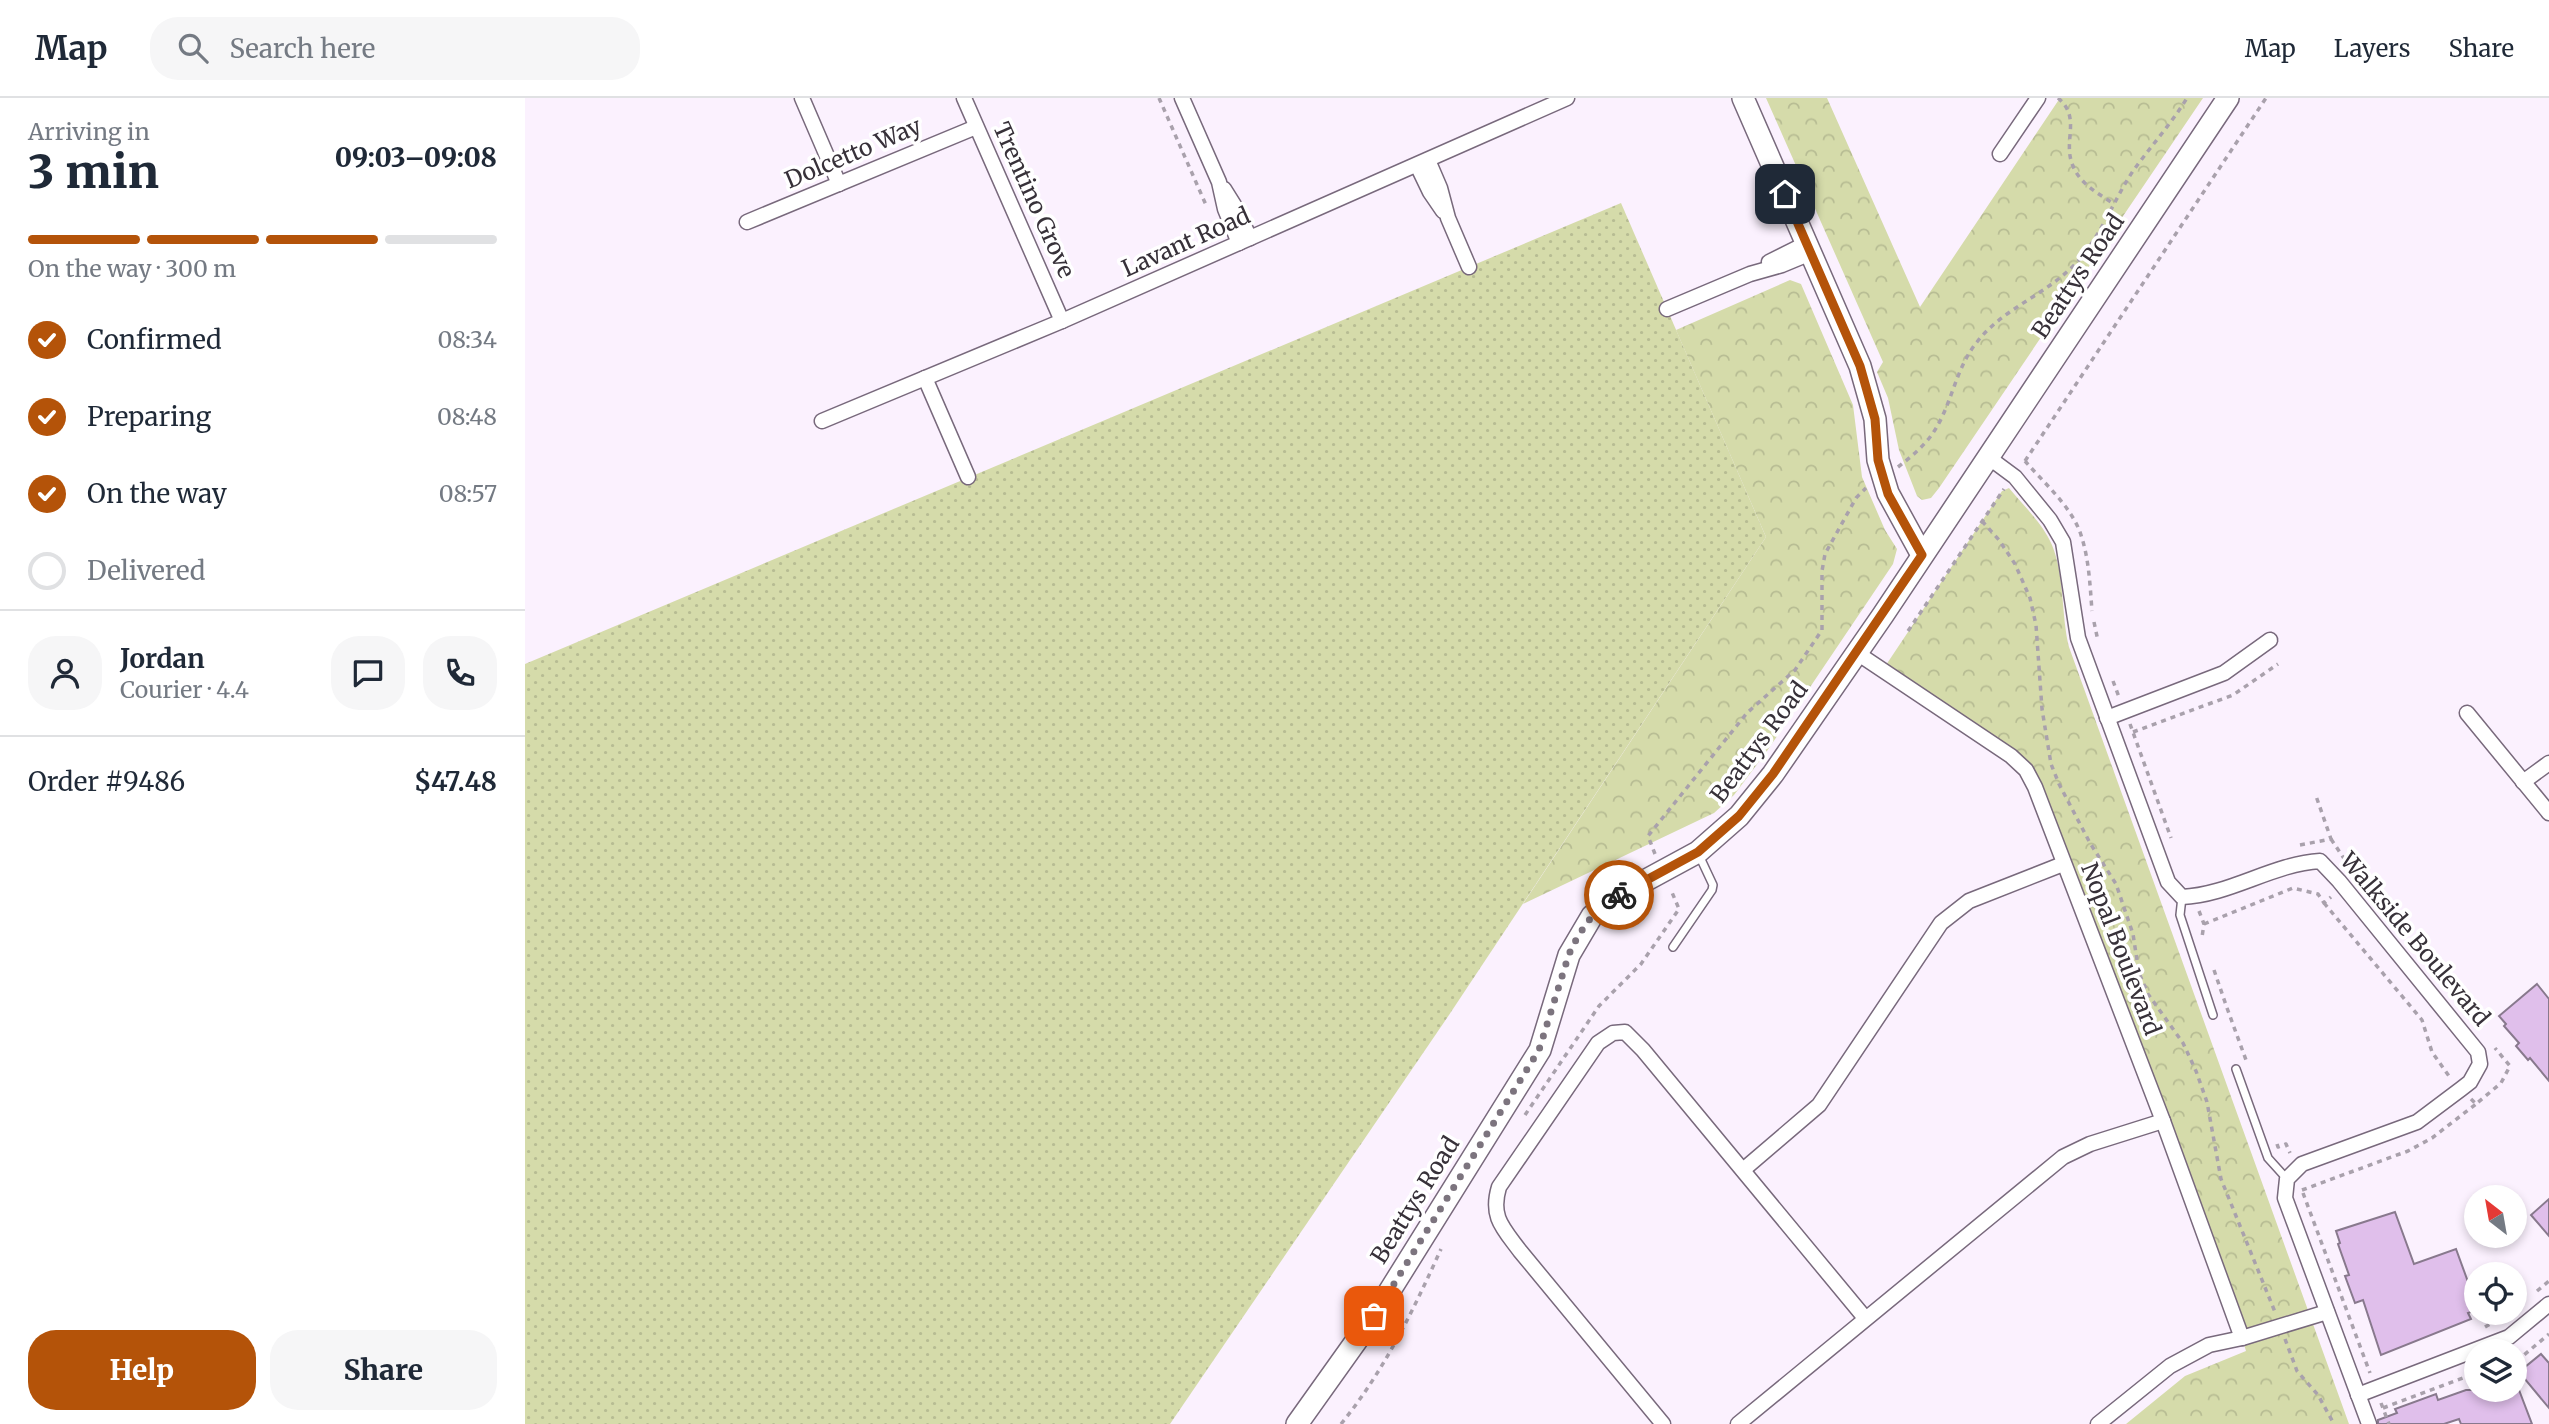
<!DOCTYPE html>
<html lang="en">
<head>
<meta charset="utf-8">
<style>
  body { margin:0; font-family:Merriweather,serif; background:#f6f6f7; color:#1f2937; height:100vh; display:flex; flex-direction:column; font-size:26px; white-space:nowrap }
  * { box-sizing:border-box; margin:0 }
  p { font-size:23px; color:#747a83 }
  .icon { flex:none; width:38px; height:38px; fill:none; stroke:currentColor; stroke-width:2; stroke-linecap:round; stroke-linejoin:round }
  .map { position:relative; flex:1; overflow:hidden }
  .sheet { display:flex; flex-direction:column; background:#fff; width:525px }
  .sheet>* { flex:none }
  .needle { width:46px; rotate:329deg }
  .buttons { position:absolute; left:1939px; top:1087px; display:grid; gap:14px }
  .buttons a { display:grid; place-items:center; width:63px; height:63px; border-radius:50%; background:#fff; box-shadow:0 4px 10px #0003; font-size:35px }
  .pin { position:absolute; display:grid; place-items:center; width:60px; height:60px; color:#fff; margin:-30px; border-radius:14px; box-shadow:0 4px 10px #0006 }
  .courier { position:absolute; display:grid; place-items:center; width:70px; height:70px; margin:-35px; border:5px solid #b45309; border-radius:50%; background:#fff; color:#222; box-shadow:0 2px 9px #0007 }
  .overview em { font-style:normal; font-weight:800 }
  .overview div { display:flex; flex-direction:column-reverse }
  .overview { display:flex; align-items:center; justify-content:space-between; height:119px; padding:0 28px }
  h1 { font-size:46px; font-weight:800; line-height:52px }
  .bar { display:grid; grid-template-columns:repeat(4,1fr); gap:10px 7px; align-content:center; height:84px; padding:0 28px }
  .bar i { height:9px; border-radius:5px; background:#e0e1e3 }
  .bar .on { background:#b45309 }
  .bar p { grid-column:span 4 }
  .line { display:flex; align-items:center; gap:18px; padding:0 28px; border-top:2px solid #e0e1e3 }
  .line div { flex:1 }
  .round { display:grid; place-items:center; flex:none; width:74px; height:74px; border-radius:28px; background:#f6f6f7 }
  ol { padding:0 28px; list-style:none }
  li { display:flex; align-items:center; gap:21px; height:77px }
  li p { margin-inline-start:auto }
  li .icon { padding:7px; border-radius:50%; background:#b45309; color:#fff; stroke-width:4 }
  li:last-child { color:#747a83 }
  li i { width:38px; height:38px; border:4px solid #e0e1e3; border-radius:50% }
  .cta { display:flex; gap:14px; margin-top:auto; padding:14px 28px }
  .cta a { flex:1; height:80px; border-radius:28px; background:#b45309; color:#fff; font-size:28px; font-weight:800; line-height:80px; text-align:center }
  .cta a+a { background:#f6f6f7; color:#1f2937 }
  header { display:flex; align-items:center; gap:42px; box-sizing:border-box; height:98px; padding:0 35px; background:#fff; border-bottom:2px solid #e0e1e3 }
  header strong { font-size:33px }
  nav { display:flex; gap:38px; margin-inline-start:auto; font-size:24px }
  .search { width:490px; height:63px; background:#f6f6f7; display:flex; align-items:center; gap:18px; box-sizing:border-box; padding:0 24px; border-radius:28px; color:#747a83; font-size:26px }
  main { display:flex; flex:1; min-height:0 }
  .map>svg:first-child { display:block }
</style>
</head>
<body>
<header>
<strong>Map</strong>
<div class="search"><svg class="icon" aria-label="search" viewBox="0 0 24 24"><circle cx="10" cy="10" r="6"/><path d="M15 15l6 6"/></svg>Search here</div>
<nav><a>Map</a><a>Layers</a><a>Share</a></nav>
</header>
<main>
<section class="sheet">
<div class="overview"><div><h1>3 min</h1><p>Arriving in</p></div><em>09:03–09:08</em></div>
<div class="bar"><i class="on"></i><i class="on"></i><i class="on"></i><i></i><p>On the way · 300 m</p></div>
<ol>
<li><svg class="icon" aria-label="check" viewBox="0 0 24 24"><path d="M5 12l5 5 9-10"/></svg>Confirmed<p>08:34</p></li>
<li><svg class="icon" aria-label="check" viewBox="0 0 24 24"><path d="M5 12l5 5 9-10"/></svg>Preparing<p>08:48</p></li>
<li><svg class="icon" aria-label="check" viewBox="0 0 24 24"><path d="M5 12l5 5 9-10"/></svg>On the way<p>08:57</p></li>
<li><i></i>Delivered</li>
</ol>
<div class="line" style="height:126px"><a class="round"><svg class="icon" aria-label="person" viewBox="0 0 24 24"><circle cx="12" cy="8" r="4"/><path d="M4 21q1-7 8-7t8 7"/></svg></a><div><b>Jordan</b><p>Courier · 4.4</p></div><a class="round"><svg class="icon" aria-label="chat" viewBox="0 0 24 24"><path d="M4 5h16v11H9l-5 4z"/></svg></a><a class="round"><svg class="icon" aria-label="phone" viewBox="0 0 24 24"><path d="M5 4h4l2 5-3 2q2 4 5 5l2-3 5 2v4C11 20 4 13 5 4z"/></svg></a></div>
<div class="line" style="height:91px"><div>Order #9486</div><b>$47.48</b></div>
<div class="cta"><a>Help</a><a>Share</a></div>
</section>
<div class="map">
<svg width="2024" height="1326" viewBox="0 0 2024 1326">
  <defs>
    <pattern id="grass-dots" width="8" height="8" patternUnits="userSpaceOnUse" patternTransform="scale(1.75)"><rect width="8" height="8" fill="#d5dbaa"/><path d="M2 2h.1M6 6h.1" fill="none" stroke="#b7bc93" stroke-width="1.8" stroke-linecap="round"/></pattern>
    <pattern id="park-crowns" width="20" height="18" patternUnits="userSpaceOnUse" patternTransform="scale(1.75)"><rect width="20" height="18" fill="#d5dbaa"/><path d="M2 6a3 3 0 1 1 6 0M12 15a3 3 0 1 1 6 0" fill="none" stroke="#b7bc93"/></pattern>
  </defs>
  <rect width="100%" height="100%" fill="#fbf1fe"/>
  <!-- grass -->
  <polygon fill="url(#grass-dots)" points="1096,105 1241,439 924,917 645,1326 0,1326 0,566"/>
  <!-- park -->
  <g fill="url(#park-crowns)">
    <polygon points="1241,0 1302,0 1395,209 1535,0 1678,0 1414,390 1406,400 1397,402 1392,398 1374,352 1363,300 1352,274 1358,264"/>
    <polygon points="1265,182 1276,186 1328,307 1337,379 1360,432 1372,451 1368,466 1242,653 1209,697 1189,715 998,806 1241,439 1151,232"/>
    <path d="M1484,390C1499,408 1518,426 1527,447C1540,479 1536,516 1544,549L1824,1326H1601L1660,1278L1721,1253L1717,1240L1501,672L1357,573L1477,393Z"/>
  </g>
  <!-- building -->
  <g fill="#e0bfeb" stroke="#88798d" stroke-width="2">
    <polygon points="2012,886 2024,901 2024,983 2005,960 2003,962 1991,948 1994,945 1979,928 1981,926 1974,918"/>
    <polygon points="2024,1101 2024,1138 2006,1117"/>
    <polygon points="1870,1114 1889,1166 1931,1151 1946,1192 1951,1191 1951,1212 1943,1215 1946,1221 1856,1257 1838,1202 1830,1205 1820,1178 1824,1177 1813,1146 1815,1145 1811,1133"/>
    <polygon points="2016,1256 2024,1265 2024,1310 1994,1274"/>
    <polygon points="1941,1292 1994,1292 2007,1326 1936,1326 1934,1321 1919,1326 1853,1326 1853,1322 1872,1315 1870,1311 1911,1296 1913,1302"/>
  </g>
  <g fill="none" stroke-linecap="round" stroke-linejoin="round">
    <!-- lane casing -->
    <g stroke="#78697c" stroke-width="10">
      <g id="lane">
        <polyline points="1657,799 1655,817 1688,917"/>
        <polyline points="1148,849 1187,792 1188,787 1173,755"/>
        <polyline points="1711,971 1743,1060 1762,1081"/>
      </g>
    </g>
    <!-- street casing -->
    <g stroke="#78697c" stroke-width="17">
      <g id="street">
        <polyline points="277,0 314,86"/>
        <polyline points="439,0 537,223"/>
        <polyline points="657,0 694,84 700,111 714,145"/>
        <polyline points="1475,56 1513,0"/>
        <polyline points="903,62 915,90 923,120 944,169"/>
        <polyline points="892,67 905,94 918,113"/>
        <polyline points="699,91 709,107 725,140"/>
        <polyline points="222,124 451,29"/>
        <polyline points="1244,164 1282,145"/>
        <polyline points="1142,211 1225,176 1257,167 1286,155"/>
        <polyline points="400,280 443,379"/>
        <polyline points="297,323 537,223 1042,0"/>
        <path d="M1463,359L1490,379L1525,422L1538,444L1553,540L1643,784L1657,799C1705,797 1747,766 1795,763L1814,783L1953,954L1955,966L1945,984L1936,991L1892,1024L1777,1066L1762,1081L1760,1100L1844,1326"/>
        <polyline points="1332,555 1486,658 1501,672 1510,689 1638,1023 1717,1240"/>
        <polyline points="1942,615 2024,715"/>
        <polyline points="1582,620 1699,575 1745,542"/>
        <polyline points="1998,684 2024,665"/>
        <polyline points="1218,1072 1294,1007 1416,825 1444,803 1538,766"/>
        <polyline points="1833,1297 1984,1239 2024,1206"/>
        <path d="M1138,1326L995,1153C978,1130 965,1119 974,1089L1073,945L1088,935L1100,934L1118,952L1340,1220"/>
        <polyline points="1213,1326 1538,1059 1565,1046 1638,1023"/>
        <polyline points="1573,1326 1645,1268 1684,1247 1717,1240 1802,1214"/>
      </g>
    </g>
    <!-- secondary casing -->
    <g stroke="#78697c" stroke-width="24">
      <g id="secondary">
        <polyline points="1218,0 1335,268 1350,321 1353,362 1363,395 1397,457"/>
        <polyline points="772,1326 849,1218 1015,952 1044,857 1067,818 1090,799 1173,754 1214,718 1248,676 1358,517 1703,0"/>
      </g>
    </g>
    <!-- path -->
    <g stroke="#a9a1ac" stroke-width="3.5" stroke-dasharray="5 5" stroke-linecap="butt">
      <polyline points="634,0 681,107"/>
      <path d="M1533,0C1557,20 1537,43 1548,68C1555,86 1574,96 1589,106"/>
      <path d="M1500,363C1519,385 1547,409 1556,437C1564,461 1565,487 1567,513"/>
      <polyline points="1500,363 1741,0"/>
      <path d="M1373,369C1386,359 1399,348 1408,335C1427,307 1430,271 1452,244C1477,212 1515,199 1544,172C1574,145 1586,106 1608,73C1626,48 1646,26 1662,0"/>
      <polyline points="1457,423 1474,442 1490,466 1505,500 1511,527 1517,611 1526,666 1534,686 1565,745 1591,786 1608,836 1614,875 1623,896 1658,945 1671,973 1682,1004 1696,1081 1750,1214"/>
      <polyline points="1569,524 1573,543"/>
      <polyline points="1383,533 1479,391"/>
      <polyline points="1588,583 1594,599"/>
      <polyline points="1605,626 1646,740"/>
      <polyline points="1608,634 1708,597 1753,566"/>
      <polyline points="1806,741 1824,768"/>
      <polyline points="1775,747 1806,741 1791,698"/>
      <polyline points="1130,756 1123,738 1222,615 1270,572 1297,532 1297,473 1300,456 1331,400 1341,390"/>
      <polyline points="1799,805 1897,922 1907,954 1926,981"/>
      <polyline points="1674,813 1679,826 1677,839"/>
      <polyline points="1679,826 1768,790 1793,796 1799,805 1806,799"/>
      <polyline points="1689,872 1702,910"/>
      <polyline points="1702,910 1721,962"/>
      <polyline points="1946,1001 1951,1006 1976,985 1985,968 1970,950"/>
      <polyline points="1000,1017 1074,908 1116,866 1154,811 1146,792"/>
      <polyline points="1752,1046 1753,1049 1761,1046 1765,1055"/>
      <polyline points="1777,1092 1883,1053 1907,1040 1951,1006"/>
      <polyline points="1778,1095 1845,1275"/>
      <polyline points="2012,1193 2024,1183"/>
      <polyline points="1960,1229 1985,1214"/>
      <polyline points="1760,1241 1772,1273 1793,1297 1809,1326"/>
      <polyline points="1990,1260 1999,1257 2024,1236"/>
      <polyline points="1856,1305 1864,1326"/>
      <polyline points="1858,1310 1951,1275"/>
      <path d="M816,1326C859,1273 888,1213 916,1151"/>
    </g>
    <!-- lane -->
    <use href="#lane" stroke="#fff" stroke-width="7"/>
    <!-- street -->
    <use href="#street" stroke="#fff" stroke-width="14"/>
    <!-- secondary -->
    <use href="#secondary" stroke="#fff" stroke-width="21"/>
  </g>
  <g fill="none" stroke-linecap="round" stroke-linejoin="round">
    <!-- done -->
    <polyline stroke="#7c747e" stroke-width="7" stroke-dasharray="0 12.6" points="849,1218 1014,952 1044,856 1053,838 1067,818 1094,797"/>
    <!-- route -->
    <polyline stroke="#b45309" stroke-width="9" points="1094,797 1173,754 1214,718 1248,676 1397,457 1363,396 1353,362 1350,321 1335,268 1260,96"/>
  </g>
  <g text-anchor="middle" stroke-width="7" stroke-linejoin="round" paint-order="stroke">
    <!-- street labels -->
    <g font-size="23" fill="#373139" stroke="#fff">
      <text transform="translate(328 55) rotate(-23)" y="8">Dolcetto Way</text>
      <text transform="translate(509 102) rotate(66)" y="8">Trentino Grove</text>
      <text transform="translate(661 144) rotate(-24)" y="8">Lavant Road</text>
      <text transform="translate(1553 178) rotate(-56)" y="8">Beattys Road</text>
      <text transform="translate(1234 644) rotate(-53)" y="8">Beattys Road</text>
      <text transform="translate(1890 841) rotate(50)" y="8">Walkside Boulevard</text>
      <text transform="translate(1596 851) rotate(69)" y="8">Nopal Boulevard</text>
      <text transform="translate(890 1102) rotate(-58)" y="8">Beattys Road</text>
    </g>
  </g>
</svg>
<div class="buttons">
<a><svg class="needle" viewBox="-14 -14 28 28"><path d="M0-13l5 13h-10z" fill="#e53935"/><path d="M0 13l5-13h-10z" fill="#747a83"/></svg></a>
<a><svg class="icon" aria-label="locate" viewBox="0 0 24 24"><circle cx="12" cy="12" r="6"/><path d="M12 2v4M12 18v4M2 12h4M18 12h4"/></svg></a>
<a><svg class="icon" aria-label="layers" viewBox="0 0 24 24"><path d="M12 4l9 5-9 5-9-5zM3 14l9 5 9-5"/></svg></a>
</div>
<div class="pin" style="left:849px;top:1218px;background:#ea580c"><svg class="icon" aria-label="bag" viewBox="0 0 24 24"><path d="M5 8h14l-1 12H6zM9 8a3 3 0 0 1 6 0"/></svg></div>
<div class="pin" style="left:1260px;top:96px;background:#1f2937"><svg class="icon" aria-label="home" viewBox="0 0 24 24"><path d="M3 11l9-7 9 7M6 9v11h12V9"/></svg></div>
<div class="courier" style="left:1094px;top:797px"><svg class="icon" aria-label="bike" viewBox="0 0 24 24"><circle cx="6" cy="16" r="4"/><circle cx="18" cy="16" r="4"/><path d="M6 16l4-8h5l3 8M10 8l3 8H6M13 5h3"/></svg></div>
</div>
</main>
</body>
</html>
